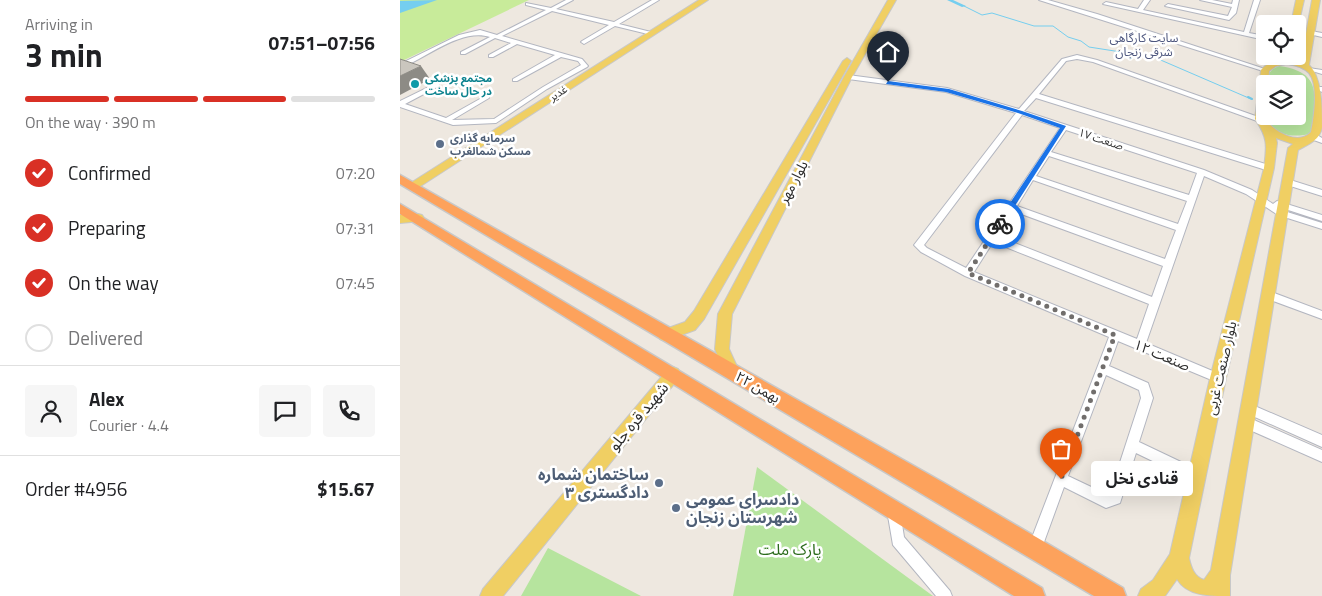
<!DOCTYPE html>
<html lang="en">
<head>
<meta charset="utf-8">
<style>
  body { margin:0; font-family:"Titillium Web","Noto Sans Arabic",sans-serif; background:#f6f6f6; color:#202124; height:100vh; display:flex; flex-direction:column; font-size:19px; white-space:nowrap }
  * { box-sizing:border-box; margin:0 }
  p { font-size:16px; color:#757577 }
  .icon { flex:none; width:28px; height:28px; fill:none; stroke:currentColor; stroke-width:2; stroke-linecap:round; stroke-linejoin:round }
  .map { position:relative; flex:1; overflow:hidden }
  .panel { display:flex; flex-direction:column; background:#fff; width:400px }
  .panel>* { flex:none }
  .controls { position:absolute; left:856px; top:15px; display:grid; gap:10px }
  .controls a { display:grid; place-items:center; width:50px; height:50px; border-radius:5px; background:#fff; box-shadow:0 5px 20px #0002; font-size:25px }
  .pin { position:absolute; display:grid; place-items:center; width:42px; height:42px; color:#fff; margin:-51px -21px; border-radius:50% 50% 50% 0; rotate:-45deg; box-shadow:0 0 5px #0007 }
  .pin .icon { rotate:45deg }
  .courier { position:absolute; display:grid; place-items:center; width:50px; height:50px; margin:-25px; border:4px solid #1a73e8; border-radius:50%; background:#fff; color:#222; box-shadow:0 1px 6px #0007 }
  .bubble { position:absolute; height:35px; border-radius:5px; background:#fff; box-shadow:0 5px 20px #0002; font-size:16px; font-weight:700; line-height:35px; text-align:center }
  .overview em { font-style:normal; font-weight:700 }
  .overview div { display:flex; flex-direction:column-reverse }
  .overview { display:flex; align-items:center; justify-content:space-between; height:85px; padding:0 25px }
  h1 { font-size:32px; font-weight:700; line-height:38px }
  .bar { display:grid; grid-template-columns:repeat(4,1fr); gap:8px 5px; align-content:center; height:60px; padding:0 25px }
  .bar i { height:6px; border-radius:4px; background:#e0e0e0 }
  .bar .active { background:#d93025 }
  .bar p { grid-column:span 4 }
  .line { display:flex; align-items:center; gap:12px; padding:0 25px; border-top:1px solid #e0e0e0 }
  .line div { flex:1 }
  .round { display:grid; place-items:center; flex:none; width:52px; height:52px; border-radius:5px; background:#f6f6f6 }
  ol { padding:0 25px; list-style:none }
  li { display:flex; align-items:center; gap:15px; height:55px }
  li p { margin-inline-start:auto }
  li .icon { padding:5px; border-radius:50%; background:#d93025; color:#fff; stroke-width:4 }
  li:last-child { color:#757577 }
  li i { width:28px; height:28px; border:2px solid #e0e0e0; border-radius:50% }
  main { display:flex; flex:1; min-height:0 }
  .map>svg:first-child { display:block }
</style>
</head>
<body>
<main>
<section class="panel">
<div class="overview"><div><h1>3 min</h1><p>Arriving in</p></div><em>07:51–07:56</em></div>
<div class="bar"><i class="active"></i><i class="active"></i><i class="active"></i><i></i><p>On the way · 390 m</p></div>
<ol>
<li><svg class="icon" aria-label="check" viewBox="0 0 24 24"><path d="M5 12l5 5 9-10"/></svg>Confirmed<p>07:20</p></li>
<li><svg class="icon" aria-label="check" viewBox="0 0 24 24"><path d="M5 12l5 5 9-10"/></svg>Preparing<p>07:31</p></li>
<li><svg class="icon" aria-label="check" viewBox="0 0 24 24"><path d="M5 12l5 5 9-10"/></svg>On the way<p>07:45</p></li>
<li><i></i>Delivered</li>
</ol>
<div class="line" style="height:90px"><a class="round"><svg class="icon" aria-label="person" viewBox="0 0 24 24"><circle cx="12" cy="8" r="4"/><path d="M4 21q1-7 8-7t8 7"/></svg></a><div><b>Alex</b><p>Courier · 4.4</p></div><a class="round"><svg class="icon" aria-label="chat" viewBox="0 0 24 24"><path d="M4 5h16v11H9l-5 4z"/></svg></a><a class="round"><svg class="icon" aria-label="phone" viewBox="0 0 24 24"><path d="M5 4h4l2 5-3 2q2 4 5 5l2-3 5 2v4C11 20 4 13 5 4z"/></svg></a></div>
<div class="line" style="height:65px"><div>Order #4956</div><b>$15.67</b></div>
</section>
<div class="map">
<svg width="922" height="596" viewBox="0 0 922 596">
  <rect width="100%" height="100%" fill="#eee8e0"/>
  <!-- green -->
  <g fill="#b6e49e">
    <path d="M879,66C922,72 916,94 912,133C894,139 874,135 864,118L865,116H898V84H867C868,74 869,70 879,66Z"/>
    <polygon points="357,467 533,596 333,596"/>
    <polygon points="148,548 241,596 121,596"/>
  </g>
  <!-- pitch -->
  <polygon fill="#c8eb9a" points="0,0 129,0 0,62"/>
  <!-- water -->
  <polygon fill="#75ceef" points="37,0 0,13 0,1"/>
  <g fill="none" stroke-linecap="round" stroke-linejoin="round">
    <!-- stream-far1 -->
    <polyline stroke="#75ceef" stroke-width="1" points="564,6 582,15 592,13 634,26 653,26 668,37 681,41 689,47 721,52 730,58 744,56 756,58 851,99"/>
    <!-- stream -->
    <polyline stroke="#75ceef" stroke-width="2" points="848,97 852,99"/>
    <!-- canal -->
    <polygon fill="#75ceef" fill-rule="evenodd" points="547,0 553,0 566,6 562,7"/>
    <!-- minor casing -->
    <g stroke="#b3b6c0" stroke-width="2">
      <g id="minor">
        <path d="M166,0H173L156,9L214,22L252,0H259L219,24L255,33L252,35L215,26L184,44L181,42L182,41L209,25L152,11L102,36L182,59L188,66L187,67L147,89L96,123L53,125L0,107V101L37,83L39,84V86L5,104L46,118L87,95L89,96V98L52,120L94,119L143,87L181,65L178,61L161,57L117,81H113V79L155,55L117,44L93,57H89V55L111,43L95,38L65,54H61V52L90,37C60,28 27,58 0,68V64L59,35L80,30L97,35L146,10L126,5V3L151,8Z"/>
        <polygon points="639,0 648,0 697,14 868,70 863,71"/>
        <polygon points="744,0 750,0 743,10 844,32 854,0 860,0 849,33 865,36 865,40 703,4 706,2 738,9"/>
        <polygon points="800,0 812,0 832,4 833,0 839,0 836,13 829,20 765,6 768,4 828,16 832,7"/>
        <polygon points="911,31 922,33 922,37 909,34 909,32"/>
        <path d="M677,55L697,60L864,119L857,121L693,62L677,59L666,61L639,94L872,166L873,168L869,170H866L636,98L624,111L804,170L852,190L873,204L877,201L922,215V221L879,207L884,211L922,223V229L878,215L846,194L804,176L746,343L822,375L824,378L822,381L818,383L814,381L718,341L709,366L748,383L753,398L739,442L802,472L803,476L802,480L797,482L792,480L736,453L720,503L706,508L664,487L640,553L635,555L630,553L628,548L709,337L565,276L521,252L514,245L616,113L546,92L448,79L445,77L448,75L547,88L619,109L662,59ZM622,115L660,128L566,268L527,248L524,245ZM666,130L797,173L789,195L651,152ZM649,156L787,201L778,224L636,176ZM633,180L776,230L765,259L617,206ZM613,211L763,266L752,297L597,236ZM593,242L749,304L737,339L574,272ZM706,375L739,390L741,398L710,493L706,494L668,476Z"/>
        <polygon points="909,68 922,70 922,74 909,70"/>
        <polygon points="920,87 922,87 922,92 917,89"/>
        <polygon points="911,135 917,135 922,138 922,143 911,139"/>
        <polygon points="887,179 922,190 922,196 884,184 884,180"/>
        <polygon points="869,291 922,311 922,319 865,298 864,295 865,292"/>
        <polygon points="850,404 922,435 922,447 846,413 844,409 846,405"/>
        <polygon points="847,417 922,450 922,462 843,427 841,423 843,419"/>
        <polygon points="494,503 499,505 504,537 550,591 552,596 536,596 493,545 487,510 489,505"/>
      </g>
    </g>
    <!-- major casing -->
    <g stroke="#c8c8c8" stroke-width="2">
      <g id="major">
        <polygon points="299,0 308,0 16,189 12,190 6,186"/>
        <polygon points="488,0 496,0 452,77 332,314 329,349 339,371 336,376 331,378 326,376 315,349 318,314 444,77"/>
        <polygon points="896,0 904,0 898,26 898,24 891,24"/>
        <path d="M912,0H920L909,65C922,77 922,107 922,127C920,140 909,144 898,150L830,575V596C809,596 787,596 777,579L765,596H738L741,589L753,580L770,554L810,378L864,168C867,145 868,138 855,119L861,70C872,58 886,58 901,62ZM887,64C895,65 903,67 909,73C919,85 914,118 911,132C898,146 874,132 865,119V84H868L869,71L876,66ZM876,138L893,144L888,148L811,570L804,580C794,577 791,567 789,558L826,378L874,168L877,143Z"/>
        <polygon points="447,58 451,61 304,319 295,330 265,341 260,339 258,335 260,331 285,322 294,311 443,61"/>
        <polygon points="18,214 22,215 24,218 22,221 0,223 0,215"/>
        <polygon points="273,367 278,369 281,374 278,379 103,596 80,596 83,589 268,369"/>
      </g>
    </g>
    <!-- highway casing -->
    <g stroke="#c8c8c8" stroke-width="3">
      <g id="highway">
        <polygon points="0,175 544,483 723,588 726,596 694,596 0,184"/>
        <polygon points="0,204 642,588 645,596 614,596 0,214"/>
      </g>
    </g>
    <!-- minor -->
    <use href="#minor" fill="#fff" fill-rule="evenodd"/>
    <!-- major -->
    <use href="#major" fill="#f0cf63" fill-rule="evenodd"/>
    <!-- highway -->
    <use href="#highway" fill="#fda25c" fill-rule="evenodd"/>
  </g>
  <!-- shaded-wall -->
  <polygon fill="#8d8b85" points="21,66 30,79 0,95 0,76"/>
  <!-- building -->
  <polygon fill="#cac6be" stroke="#8d8b85" points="0,59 21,66 0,76"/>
  <!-- route -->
  <polygon fill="#1a73e8" points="488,81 549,89 622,111 666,126 602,226 596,224 660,128 618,113 546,92 486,84"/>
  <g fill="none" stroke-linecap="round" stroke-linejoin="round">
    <!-- done -->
    <polyline stroke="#716e6c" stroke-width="5" stroke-dasharray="0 9" points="600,224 568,273 715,335 661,479"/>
  </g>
  <!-- markers -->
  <circle fill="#0f9aa8" stroke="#fff" stroke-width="2" cx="15" cy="84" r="5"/>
  <g fill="#5c6f8a" stroke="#fff" stroke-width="2">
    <circle cx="40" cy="144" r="5"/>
    <circle cx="259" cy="483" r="5"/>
    <circle cx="276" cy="508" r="5"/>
  </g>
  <g text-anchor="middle" stroke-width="5" stroke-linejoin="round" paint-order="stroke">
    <!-- far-culture labels -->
    <g font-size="11" font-weight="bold" fill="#0d838f" stroke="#fff" text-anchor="start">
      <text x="25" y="82">مجتمع پزشکی<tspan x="25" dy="13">در حال ساخت</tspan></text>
    </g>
    <!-- far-street labels -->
    <g font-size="11" fill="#2d2d2d" stroke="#fff">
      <text transform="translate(158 93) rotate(-33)" y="4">غدیر</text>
      <text transform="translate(701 139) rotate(18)" y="4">صنعت ۱۷</text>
    </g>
    <!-- far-service labels -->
    <g font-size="11" font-weight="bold" fill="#4e5e75" stroke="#fff" text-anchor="start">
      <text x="50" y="142">سرمایه گذاری<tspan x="50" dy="13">مسکن شمالغرب</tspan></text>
    </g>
    <!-- far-neighbourhood labels -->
    <g font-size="12" fill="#4d567e" stroke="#fff">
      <text x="744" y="42">سایت کارگاهی<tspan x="744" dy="14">شرقی زنجان</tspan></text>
    </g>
    <!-- street labels -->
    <g font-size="14" fill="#2d2d2d" stroke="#fff">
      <text transform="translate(393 182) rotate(-62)" y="5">بلوار مهر</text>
      <text transform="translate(762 355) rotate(23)" y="5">صنعت ۱۲</text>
      <text transform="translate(821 368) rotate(-77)" y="5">بلوار صنعت غربی</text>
      <text transform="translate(358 387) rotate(30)" y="5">۲۲ بهمن</text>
    </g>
    <!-- near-street labels -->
    <g font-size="16" fill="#2d2d2d" stroke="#fff">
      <text transform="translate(238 416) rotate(-50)" y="6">شهید قره جلو</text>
    </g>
    <!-- near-service labels -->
    <g font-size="16" font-weight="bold" fill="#4e5e75" stroke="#fff" text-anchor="end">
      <text x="249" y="480">ساختمان شماره<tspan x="249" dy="18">۳ دادگستری</tspan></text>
      <text x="286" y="505" text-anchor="start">دادسرای عمومی<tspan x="286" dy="18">شهرستان زنجان</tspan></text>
    </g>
    <!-- near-park labels -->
    <g font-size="16" fill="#2c6c1c" stroke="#fff">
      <text x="390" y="555">پارک ملت</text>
    </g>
  </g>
</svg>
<div class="controls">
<a><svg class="icon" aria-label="locate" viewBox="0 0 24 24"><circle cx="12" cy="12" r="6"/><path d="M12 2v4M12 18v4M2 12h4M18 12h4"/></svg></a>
<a><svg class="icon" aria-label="layers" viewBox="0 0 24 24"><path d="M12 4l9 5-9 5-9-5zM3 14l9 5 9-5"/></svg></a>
</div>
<div class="pin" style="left:661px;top:479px;background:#ea580c"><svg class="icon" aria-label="bag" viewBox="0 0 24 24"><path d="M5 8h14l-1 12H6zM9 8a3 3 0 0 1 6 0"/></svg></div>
<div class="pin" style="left:488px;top:82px;background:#1f2937"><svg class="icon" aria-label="home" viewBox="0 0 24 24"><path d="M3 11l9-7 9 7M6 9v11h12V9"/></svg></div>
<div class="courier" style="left:600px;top:224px"><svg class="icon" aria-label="bike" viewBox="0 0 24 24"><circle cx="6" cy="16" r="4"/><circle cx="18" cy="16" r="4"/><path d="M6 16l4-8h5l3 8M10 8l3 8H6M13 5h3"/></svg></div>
<div class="bubble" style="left:691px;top:461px;width:102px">قنادی نخل</div>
</div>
</main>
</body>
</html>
